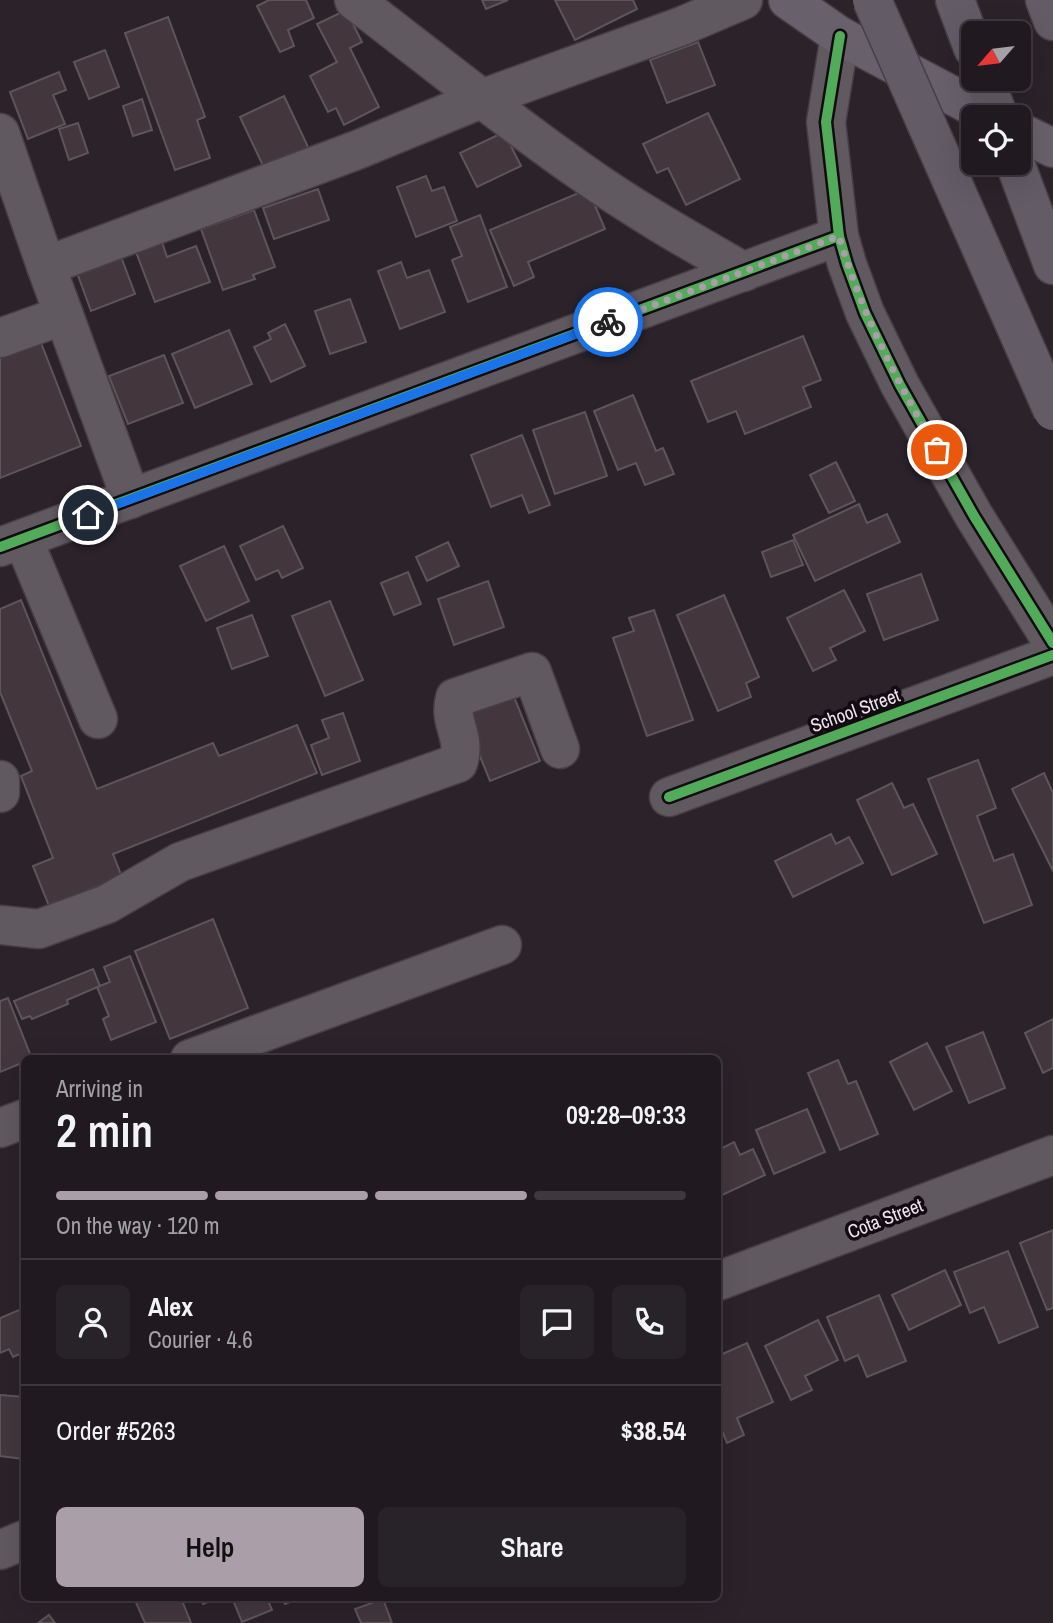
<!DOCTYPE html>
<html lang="en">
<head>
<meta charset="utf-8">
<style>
  body { margin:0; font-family:"Archivo Narrow",sans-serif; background:#282329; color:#f1f3f6; height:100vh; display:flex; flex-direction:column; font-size:26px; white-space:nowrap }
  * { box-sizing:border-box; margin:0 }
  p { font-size:23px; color:#a2a1a5 }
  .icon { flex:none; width:38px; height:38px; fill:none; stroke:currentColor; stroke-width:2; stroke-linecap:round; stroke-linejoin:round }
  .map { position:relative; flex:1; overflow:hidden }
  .panel { position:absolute; left:21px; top:1055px; width:700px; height:546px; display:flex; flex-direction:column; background:#201a20; border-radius:10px; box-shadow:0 7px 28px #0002,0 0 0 2px #3d383e }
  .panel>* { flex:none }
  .needle { width:46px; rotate:242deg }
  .fabs { position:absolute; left:961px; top:21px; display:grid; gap:14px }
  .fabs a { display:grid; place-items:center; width:70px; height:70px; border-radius:10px; background:#201a20; box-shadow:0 7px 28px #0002,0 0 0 2px #3d383e; font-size:35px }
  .pin { position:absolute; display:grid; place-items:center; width:60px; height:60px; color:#fff; margin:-30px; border:4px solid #fff; border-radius:50%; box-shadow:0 2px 7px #0007 }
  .courier { position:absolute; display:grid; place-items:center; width:70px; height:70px; margin:-35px; border:5px solid #1a73e8; border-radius:50%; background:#fff; color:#222; box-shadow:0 2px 9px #0007 }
  .summary em { font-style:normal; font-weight:600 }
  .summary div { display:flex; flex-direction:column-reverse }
  .summary { display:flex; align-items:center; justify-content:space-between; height:119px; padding:0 35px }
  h1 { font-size:46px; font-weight:600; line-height:52px }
  .bar { display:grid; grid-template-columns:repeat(4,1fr); gap:10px 7px; align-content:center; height:84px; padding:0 35px }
  .bar i { height:9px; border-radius:5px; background:#3d383e }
  .bar .selected { background:#aa9fa9 }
  .bar p { grid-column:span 4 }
  .line { display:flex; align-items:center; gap:18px; padding:0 35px; border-top:2px solid #3d383e }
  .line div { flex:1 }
  .round { display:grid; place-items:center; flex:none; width:74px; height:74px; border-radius:10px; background:#282329 }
  .cta { display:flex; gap:14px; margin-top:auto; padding:14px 35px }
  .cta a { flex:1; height:80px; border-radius:10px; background:#aa9fa9; color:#111; font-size:28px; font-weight:600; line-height:80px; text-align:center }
  .cta a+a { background:#282329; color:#f1f3f6 }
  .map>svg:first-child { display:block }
</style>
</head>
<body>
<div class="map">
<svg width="1053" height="1623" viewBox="0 0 1053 1623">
  <rect width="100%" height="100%" fill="#2b222a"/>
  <!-- building -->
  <g fill="#43373d" stroke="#5e555a" stroke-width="2">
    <polygon points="269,0 306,0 314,18 288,30 294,46 280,52 257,6"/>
    <polygon points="482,0 508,0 486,9"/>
    <polygon points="555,0 633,0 637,9 575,40"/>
    <polygon points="346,10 362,42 350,48 379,107 344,125 336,108 328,112 310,76 337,62 317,24"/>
    <polygon points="168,17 205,117 197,120 210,158 175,170 125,33"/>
    <polygon points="698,42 715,85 667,103 650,60"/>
    <polygon points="105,50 119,87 89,99 74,62"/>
    <polygon points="59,72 66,90 53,95 65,124 28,139 10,92"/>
    <polygon points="284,96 310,151 266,172 240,117"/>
    <polygon points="142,99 152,130 133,136 123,106"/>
    <polygon points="708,113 740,179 686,205 668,168 657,173 643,144"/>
    <polygon points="78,123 88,153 69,160 59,129"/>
    <polygon points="504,132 521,166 477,187 460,153"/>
    <polygon points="426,176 432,191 444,187 457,221 416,237 397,187"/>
    <polygon points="318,189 329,220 274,239 263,208"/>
    <polygon points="588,189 605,229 528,262 534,277 514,286 490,230"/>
    <polygon points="254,210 275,267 253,275 255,279 223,290 201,229"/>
    <polygon points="480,215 507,287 468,302 452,260 462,256 450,227"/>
    <polygon points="162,242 167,257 196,246 210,282 155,302 136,252"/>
    <polygon points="120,254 135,294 91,311 76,270"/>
    <polygon points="401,262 407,278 429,270 445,312 400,329 378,271"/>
    <polygon points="350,299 366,342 330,354 315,311"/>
    <polygon points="285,324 305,366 271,382 254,347 271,339 268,333"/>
    <polygon points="229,330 252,384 195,408 172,354"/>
    <polygon points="803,336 821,380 803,387 811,407 745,434 736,411 708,422 691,381"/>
    <polygon points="40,340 81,446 0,478 0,356"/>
    <polygon points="164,355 183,403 128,424 109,376"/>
    <polygon points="633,395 656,451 663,448 674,474 645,485 636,463 618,470 594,411"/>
    <polygon points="585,412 607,476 555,494 533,430"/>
    <polygon points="522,435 550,505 529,513 522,495 491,507 471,455"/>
    <polygon points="836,462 855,501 829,513 810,475"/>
    <polygon points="859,504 867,523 887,514 900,542 815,581 793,535"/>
    <polygon points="283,526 303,568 282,578 278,570 256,580 240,546"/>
    <polygon points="793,540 803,565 771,577 762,552"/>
    <polygon points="448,542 459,566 427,581 416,557"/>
    <polygon points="224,546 249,601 206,621 180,566"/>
    <polygon points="408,572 421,604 394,615 381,583"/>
    <polygon points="921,574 938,620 884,640 867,594"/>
    <polygon points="488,581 504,627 454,645 438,599"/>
    <polygon points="844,590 865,631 830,648 836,660 813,671 787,618"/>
    <polygon points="724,595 759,677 746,683 751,697 718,711 677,615"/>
    <polygon points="21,600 97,789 213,743 219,756 297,725 317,773 113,854 122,877 49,906 33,866 53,858 21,776 32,771 0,692 0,609"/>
    <polygon points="330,601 363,680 325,696 292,616"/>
    <polygon points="654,610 693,720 647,736 613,638 634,631 629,618"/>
    <polygon points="252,615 268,656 232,669 217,628"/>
    <polygon points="508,682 540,761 490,781 458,702"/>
    <polygon points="343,713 360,761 322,775 311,745 329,738 322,720"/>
    <polygon points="978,760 996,808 977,816 994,861 1013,854 1032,905 984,923 928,779"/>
    <polygon points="1044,773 1053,793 1053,871 1012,789"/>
    <polygon points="892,783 904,808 913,804 937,854 892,875 857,800"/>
    <polygon points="831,834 836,844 849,837 863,863 793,897 775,861"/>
    <polygon points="213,919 248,1008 170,1039 135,951"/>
    <polygon points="130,956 156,1022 111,1040 103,1019 109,1016 97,987 110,982 104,967"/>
    <polygon points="93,969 100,986 67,1000 68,1004 32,1019 30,1016 22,1019 14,1001"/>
    <polygon points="8,998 32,1059 24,1059 24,1062 0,1072 0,1001"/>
    <polygon points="1053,1019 1053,1068 1043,1073 1025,1033"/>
    <polygon points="983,1032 1005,1088 969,1103 946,1047"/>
    <polygon points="927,1043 952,1091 914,1110 890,1062"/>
    <polygon points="838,1060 848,1084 856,1081 878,1134 840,1150 808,1073"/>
    <polygon points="807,1109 825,1152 774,1174 756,1130"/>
    <polygon points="734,1142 740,1155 753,1149 765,1175 718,1197 718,1150"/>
    <polygon points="1053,1230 1053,1308 1047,1310 1020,1243"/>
    <polygon points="1008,1251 1038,1327 999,1343 984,1307 970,1313 954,1272"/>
    <polygon points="945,1270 961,1305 909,1330 892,1295"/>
    <polygon points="879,1295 906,1361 867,1377 858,1355 845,1361 827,1317"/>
    <polygon points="24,1308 24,1352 13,1357 9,1349 0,1353 0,1318"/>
    <polygon points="818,1320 838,1360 805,1376 812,1390 791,1400 765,1346"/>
    <polygon points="747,1343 773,1402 737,1418 744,1435 727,1443 718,1421 718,1356"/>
    <polygon points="0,1395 24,1397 24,1459 0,1456"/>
    <polygon points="134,1598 181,1598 191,1623 145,1623"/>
    <polygon points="201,1598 217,1598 203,1604"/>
    <polygon points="232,1598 267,1598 272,1610 242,1622"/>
    <polygon points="282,1598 300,1598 285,1604"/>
    <polygon points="383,1599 392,1623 361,1623 355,1609"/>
    <polygon points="49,1615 55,1623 38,1623"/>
  </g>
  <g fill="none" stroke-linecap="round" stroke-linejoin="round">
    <!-- minor casing -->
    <g stroke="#473f46" stroke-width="41">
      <g id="minor">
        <path d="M354,0C429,57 502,117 580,171C632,208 688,240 744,272"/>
        <polyline points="840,36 826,122 839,236 847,264 865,313 900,385 974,516 1053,643"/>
        <polyline points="0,133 46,266 357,150 481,99 682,26 743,0"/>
        <polyline points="46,266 131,499"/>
        <polyline points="0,338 64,315"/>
        <polyline points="23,539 98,719"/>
        <polyline points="0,547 839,236"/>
        <polyline points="0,780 0,793"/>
        <polyline points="669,797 1053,655"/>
        <path d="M0,925L39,929L107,904L180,862L458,763C467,736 448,724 455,698L532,672L560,749"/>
        <polyline points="190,1059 502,945"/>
        <polyline points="0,1128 24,1119"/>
        <polyline points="718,1281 1053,1155"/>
        <polyline points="0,1550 24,1540"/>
      </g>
    </g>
    <!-- major casing -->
    <g stroke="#473f46" stroke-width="41">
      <g id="major">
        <polyline points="788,0 840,36 993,117"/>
        <polyline points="1018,131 1053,148"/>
      </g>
    </g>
    <!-- highway casing -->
    <g stroke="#473f46" stroke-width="41">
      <g id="highway">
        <polyline points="955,0 973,48"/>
        <polyline points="1045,0 1053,21"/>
        <polyline points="984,79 999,117"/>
        <polyline points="1015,163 1053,265"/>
      </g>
    </g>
    <!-- minor -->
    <use href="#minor" stroke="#615960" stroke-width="38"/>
    <!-- major -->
    <use href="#major" stroke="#68606b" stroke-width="38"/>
    <!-- highway -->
    <use href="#highway" stroke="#635c66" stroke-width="38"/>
    <!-- highway-bridge casing -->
    <g stroke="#473f46" stroke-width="41" stroke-linecap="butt">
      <polyline id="highway-bridge" points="872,0 1053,411"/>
    </g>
    <!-- highway-bridge -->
    <use href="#highway-bridge" stroke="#635c66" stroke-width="38"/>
    <!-- cycleway casing -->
    <g stroke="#120b11" stroke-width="15">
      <g id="cycleway">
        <polyline points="840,36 826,122 839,236 847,264 865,313 900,385 974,516 1053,643"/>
        <polyline points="0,547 839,236"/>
        <polyline points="669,797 1053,655"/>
      </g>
    </g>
    <!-- cycleway -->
    <use href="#cycleway" stroke="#51ab58" stroke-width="10"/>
  </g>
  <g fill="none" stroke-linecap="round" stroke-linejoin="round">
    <!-- done -->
    <path stroke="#aa9fa9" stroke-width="7" stroke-dasharray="0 12.6" d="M608,322L839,236C862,315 896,379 937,450"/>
    <!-- route -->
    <polyline stroke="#1a73e8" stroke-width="9" points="88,515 608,322"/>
  </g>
  <g text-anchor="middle" stroke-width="7" stroke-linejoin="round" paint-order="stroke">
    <!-- street labels -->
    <g font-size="19" fill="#efe3ed" stroke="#120b11">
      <text transform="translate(855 710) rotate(-20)" y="7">School Street</text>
      <text transform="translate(885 1218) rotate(-21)" y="7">Cota Street</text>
    </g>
  </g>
</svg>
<div class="fabs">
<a><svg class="needle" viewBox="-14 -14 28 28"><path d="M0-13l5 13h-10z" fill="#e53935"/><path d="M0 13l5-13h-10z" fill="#a2a1a5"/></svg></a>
<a><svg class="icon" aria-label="locate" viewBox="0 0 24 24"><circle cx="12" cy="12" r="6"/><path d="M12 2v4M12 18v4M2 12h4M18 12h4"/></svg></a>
</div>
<div class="pin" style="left:937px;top:450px;background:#ea580c"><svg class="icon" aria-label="bag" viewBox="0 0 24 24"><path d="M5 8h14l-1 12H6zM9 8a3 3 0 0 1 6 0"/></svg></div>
<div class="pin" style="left:88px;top:515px;background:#1f2937"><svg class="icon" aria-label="home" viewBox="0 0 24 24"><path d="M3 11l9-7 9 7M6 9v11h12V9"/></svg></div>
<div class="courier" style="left:608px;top:322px"><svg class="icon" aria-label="bike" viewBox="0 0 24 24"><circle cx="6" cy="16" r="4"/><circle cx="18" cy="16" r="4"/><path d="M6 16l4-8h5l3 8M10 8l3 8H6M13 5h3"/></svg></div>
<section class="panel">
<div class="summary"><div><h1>2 min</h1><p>Arriving in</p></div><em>09:28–09:33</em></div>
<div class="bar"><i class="selected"></i><i class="selected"></i><i class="selected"></i><i></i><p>On the way · 120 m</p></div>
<div class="line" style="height:126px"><a class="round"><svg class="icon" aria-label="person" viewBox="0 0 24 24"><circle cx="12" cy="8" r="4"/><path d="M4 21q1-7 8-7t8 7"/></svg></a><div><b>Alex</b><p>Courier · 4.6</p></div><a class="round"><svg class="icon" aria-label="chat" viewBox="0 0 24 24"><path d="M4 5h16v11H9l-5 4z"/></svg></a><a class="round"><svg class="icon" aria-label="phone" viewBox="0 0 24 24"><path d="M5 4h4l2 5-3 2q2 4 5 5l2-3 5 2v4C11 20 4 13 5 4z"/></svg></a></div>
<div class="line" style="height:91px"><div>Order #5263</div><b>$38.54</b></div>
<div class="cta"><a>Help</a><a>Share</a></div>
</section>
</div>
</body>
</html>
